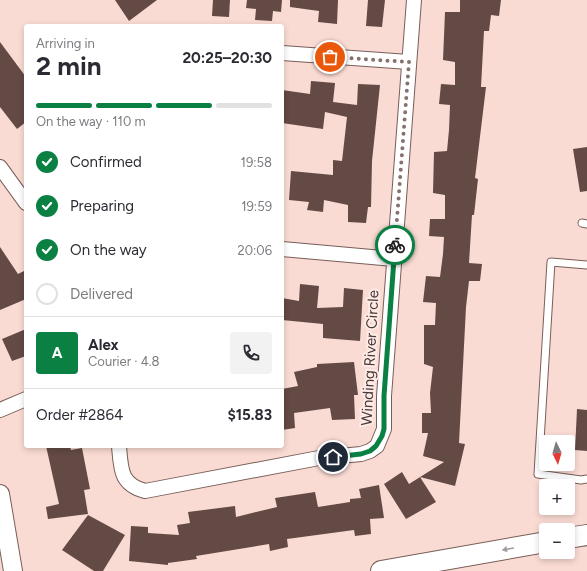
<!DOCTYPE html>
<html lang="en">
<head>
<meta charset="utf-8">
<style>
  body { margin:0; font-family:Figtree,sans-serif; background:#f2f2f3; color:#2b2b33; height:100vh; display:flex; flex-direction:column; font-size:15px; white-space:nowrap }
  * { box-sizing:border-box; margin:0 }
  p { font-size:13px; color:#7c7c81 }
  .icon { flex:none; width:22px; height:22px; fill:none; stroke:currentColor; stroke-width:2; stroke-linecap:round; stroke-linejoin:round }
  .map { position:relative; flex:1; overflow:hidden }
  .sheet { position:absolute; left:24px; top:24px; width:260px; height:424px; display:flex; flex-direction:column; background:#fff; border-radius:4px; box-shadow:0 2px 6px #0003 }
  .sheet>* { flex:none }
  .needle { width:26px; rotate:175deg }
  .controls { position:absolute; left:539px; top:435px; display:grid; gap:8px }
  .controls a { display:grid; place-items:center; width:36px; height:36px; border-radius:4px; background:#fff; box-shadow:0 2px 6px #0003; font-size:20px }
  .pin { position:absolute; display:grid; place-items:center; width:34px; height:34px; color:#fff; margin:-17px; border:2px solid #fff; border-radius:50%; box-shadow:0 1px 4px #0007 }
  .courier { position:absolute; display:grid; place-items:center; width:40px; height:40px; margin:-20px; border:3px solid #0b8043; border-radius:50%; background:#fff; color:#222; box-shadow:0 1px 5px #0007 }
  .overview em { font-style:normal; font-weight:700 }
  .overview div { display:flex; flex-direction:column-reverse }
  .overview { display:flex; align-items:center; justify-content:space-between; height:68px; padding:0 12px }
  h1 { font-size:26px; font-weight:700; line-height:30px }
  .bar { display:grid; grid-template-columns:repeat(4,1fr); gap:6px 4px; align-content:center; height:48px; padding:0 12px }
  .bar i { height:5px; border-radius:3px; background:#e1e1e2 }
  .bar .active { background:#0b8043 }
  .bar p { grid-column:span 4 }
  .line { display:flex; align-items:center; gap:10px; padding:0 12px; border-top:1px solid #e1e1e2 }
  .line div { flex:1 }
  .round { display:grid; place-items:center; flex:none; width:42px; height:42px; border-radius:4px; background:#f2f2f3 }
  ol { padding:0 12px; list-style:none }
  li { display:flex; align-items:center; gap:12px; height:44px }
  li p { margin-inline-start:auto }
  li .icon { padding:4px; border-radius:50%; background:#0b8043; color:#fff; stroke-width:4 }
  li:last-child { color:#7c7c81 }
  li i { width:22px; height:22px; border:2px solid #e1e1e2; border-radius:50% }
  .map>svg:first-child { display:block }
</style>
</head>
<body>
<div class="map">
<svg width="587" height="571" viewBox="0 0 587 571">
  <rect width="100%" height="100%" fill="#fadbd3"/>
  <!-- building -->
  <g fill="#634a44">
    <polygon points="115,0 157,0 129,21"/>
    <polygon points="213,0 230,0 229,17 212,16"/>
    <polygon points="247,0 282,0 281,12 273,11 272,21 255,20 256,9 246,8"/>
    <polygon points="290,0 338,0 337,24 318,22 319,11 290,7"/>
    <polygon points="368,0 385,0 382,27 366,26"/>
    <polygon points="460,0 501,0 499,16 491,15 489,31 484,31 481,87 486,87 475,178 478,179 474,215 472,215 469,263 482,264 480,281 469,281 466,307 459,443 465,444 455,486 420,477 436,502 406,519 384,484 402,472 409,484 444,462 423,456 428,433 422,433 422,413 431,413 430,393 433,367 424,364 424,325 435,325 436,303 423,302 426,276 440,277 443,254 444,237 429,236 430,219 445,219 445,195 433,193 434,152 447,151 449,130 450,105 439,104 441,84 455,85 455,62 443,60 445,12 460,12"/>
    <polygon points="0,42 26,77 26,122 17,129 0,107"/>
    <polygon points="311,81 335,83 333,102 357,105 358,84 380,85 372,161 371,207 368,207 366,223 348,222 348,205 324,200 323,212 307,210 309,202 289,200 291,171 333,175 333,160 342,161 347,117 325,112 323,129 282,123 282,90 310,94"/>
    <polygon points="587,147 587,191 580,192 573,149"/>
    <polygon points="0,247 18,274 26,270 26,299 0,310"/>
    <polygon points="300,284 319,286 317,308 343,307 344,288 363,290 360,341 323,338 323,324 282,320 282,298 299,301"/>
    <polygon points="26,329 26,356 12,361 2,339"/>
    <polygon points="354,362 358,395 354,395 355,419 332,420 330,408 294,413 295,428 282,430 282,389 298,386 294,372 317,367 317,364"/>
    <polygon points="577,409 587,410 587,451 575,450"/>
    <polygon points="46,446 70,446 71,450 82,448 90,489 84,490 88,514 48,519 46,507 59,504"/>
    <polygon points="379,485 384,518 370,519 371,534 355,536 354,530 287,539 288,547 270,551 269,544 196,556 197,559 168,563 168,565 129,561 131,526 148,527 148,533 179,535 177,525 190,523 188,512 235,506 236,517 277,507 275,498 315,492 318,507 350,502 350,499 361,498 359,489"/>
    <polygon points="88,515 125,535 103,571 94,571 62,550"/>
  </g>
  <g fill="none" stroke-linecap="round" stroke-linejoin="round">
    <!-- service casing -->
    <g stroke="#785e58" stroke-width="9">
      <g id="service">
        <polyline points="582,223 587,224"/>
        <polyline points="587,265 551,262 538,474 581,480 587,479"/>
      </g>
    </g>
    <!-- minor casing -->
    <g stroke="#785e58" stroke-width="16">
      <g id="minor">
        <polyline points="282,53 409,62"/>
        <polyline points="0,167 26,203"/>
        <polyline points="282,249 394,259"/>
        <polyline points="0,410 26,399"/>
        <path d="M119,446C121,469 120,484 145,491L319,458L361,454L370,451L377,446L384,429V396L414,0"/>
      </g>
    </g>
    <!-- tertiary casing -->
    <g stroke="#785e58" stroke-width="20">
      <polyline id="tertiary" points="0,494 13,571"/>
    </g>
    <!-- secondary casing -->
    <g stroke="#785e58" stroke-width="22">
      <g id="secondary">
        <polyline points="568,538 587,535"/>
        <polyline points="381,571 546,542"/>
      </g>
    </g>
    <!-- service -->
    <use href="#service" stroke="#fff" stroke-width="7"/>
    <!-- minor -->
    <use href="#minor" stroke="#fff" stroke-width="14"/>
    <!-- tertiary -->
    <use href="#tertiary" stroke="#fff" stroke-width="18"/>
    <!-- secondary -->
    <use href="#secondary" stroke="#fff" stroke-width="20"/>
  </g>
  <!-- one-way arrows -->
  <defs><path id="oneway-solid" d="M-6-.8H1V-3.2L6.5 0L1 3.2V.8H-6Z"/></defs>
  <use fill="#a29c9b" href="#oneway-solid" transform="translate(508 549) rotate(170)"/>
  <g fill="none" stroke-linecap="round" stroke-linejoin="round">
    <!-- done -->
    <polyline stroke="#85726e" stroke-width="4" stroke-dasharray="0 7.2" points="330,57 409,62 395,245"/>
    <!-- route -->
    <polyline stroke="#0b8043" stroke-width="5" points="333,457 361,454 370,451 376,446 382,436 384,429 384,396 395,245"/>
  </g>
  <g text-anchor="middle" stroke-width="4" stroke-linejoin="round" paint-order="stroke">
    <!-- street labels -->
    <g font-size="15" fill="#463937" stroke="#feebe6">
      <text transform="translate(370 358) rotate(-87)" y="5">Winding River Circle</text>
    </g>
  </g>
</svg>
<div class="controls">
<a><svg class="needle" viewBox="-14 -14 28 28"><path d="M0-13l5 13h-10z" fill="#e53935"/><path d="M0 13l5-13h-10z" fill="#7c7c81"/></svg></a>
<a>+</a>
<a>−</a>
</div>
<div class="pin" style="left:330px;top:57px;background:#ea580c"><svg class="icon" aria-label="bag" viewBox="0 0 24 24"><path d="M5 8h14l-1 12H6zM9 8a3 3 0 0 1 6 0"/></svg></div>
<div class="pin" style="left:333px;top:457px;background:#1f2937"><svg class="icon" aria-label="home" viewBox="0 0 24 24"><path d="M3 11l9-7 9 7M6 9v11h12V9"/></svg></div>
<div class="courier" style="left:395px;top:245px"><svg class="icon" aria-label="bike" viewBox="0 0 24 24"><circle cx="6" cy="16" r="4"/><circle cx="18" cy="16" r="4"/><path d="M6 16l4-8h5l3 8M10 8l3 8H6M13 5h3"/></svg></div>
<section class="sheet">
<div class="overview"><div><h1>2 min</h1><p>Arriving in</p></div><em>20:25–20:30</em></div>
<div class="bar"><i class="active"></i><i class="active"></i><i class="active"></i><i></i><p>On the way · 110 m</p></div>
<ol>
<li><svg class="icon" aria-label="check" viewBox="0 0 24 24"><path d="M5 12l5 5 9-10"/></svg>Confirmed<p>19:58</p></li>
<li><svg class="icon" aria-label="check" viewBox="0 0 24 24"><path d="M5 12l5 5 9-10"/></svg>Preparing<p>19:59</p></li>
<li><svg class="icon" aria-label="check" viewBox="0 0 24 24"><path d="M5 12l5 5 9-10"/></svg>On the way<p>20:06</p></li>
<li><i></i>Delivered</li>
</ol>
<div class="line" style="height:72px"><b class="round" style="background:#0b8043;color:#fff">A</b><div><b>Alex</b><p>Courier · 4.8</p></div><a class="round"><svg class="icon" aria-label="phone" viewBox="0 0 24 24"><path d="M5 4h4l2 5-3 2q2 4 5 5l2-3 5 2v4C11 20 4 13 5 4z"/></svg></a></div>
<div class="line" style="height:52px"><div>Order #2864</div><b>$15.83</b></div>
</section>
</div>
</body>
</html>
